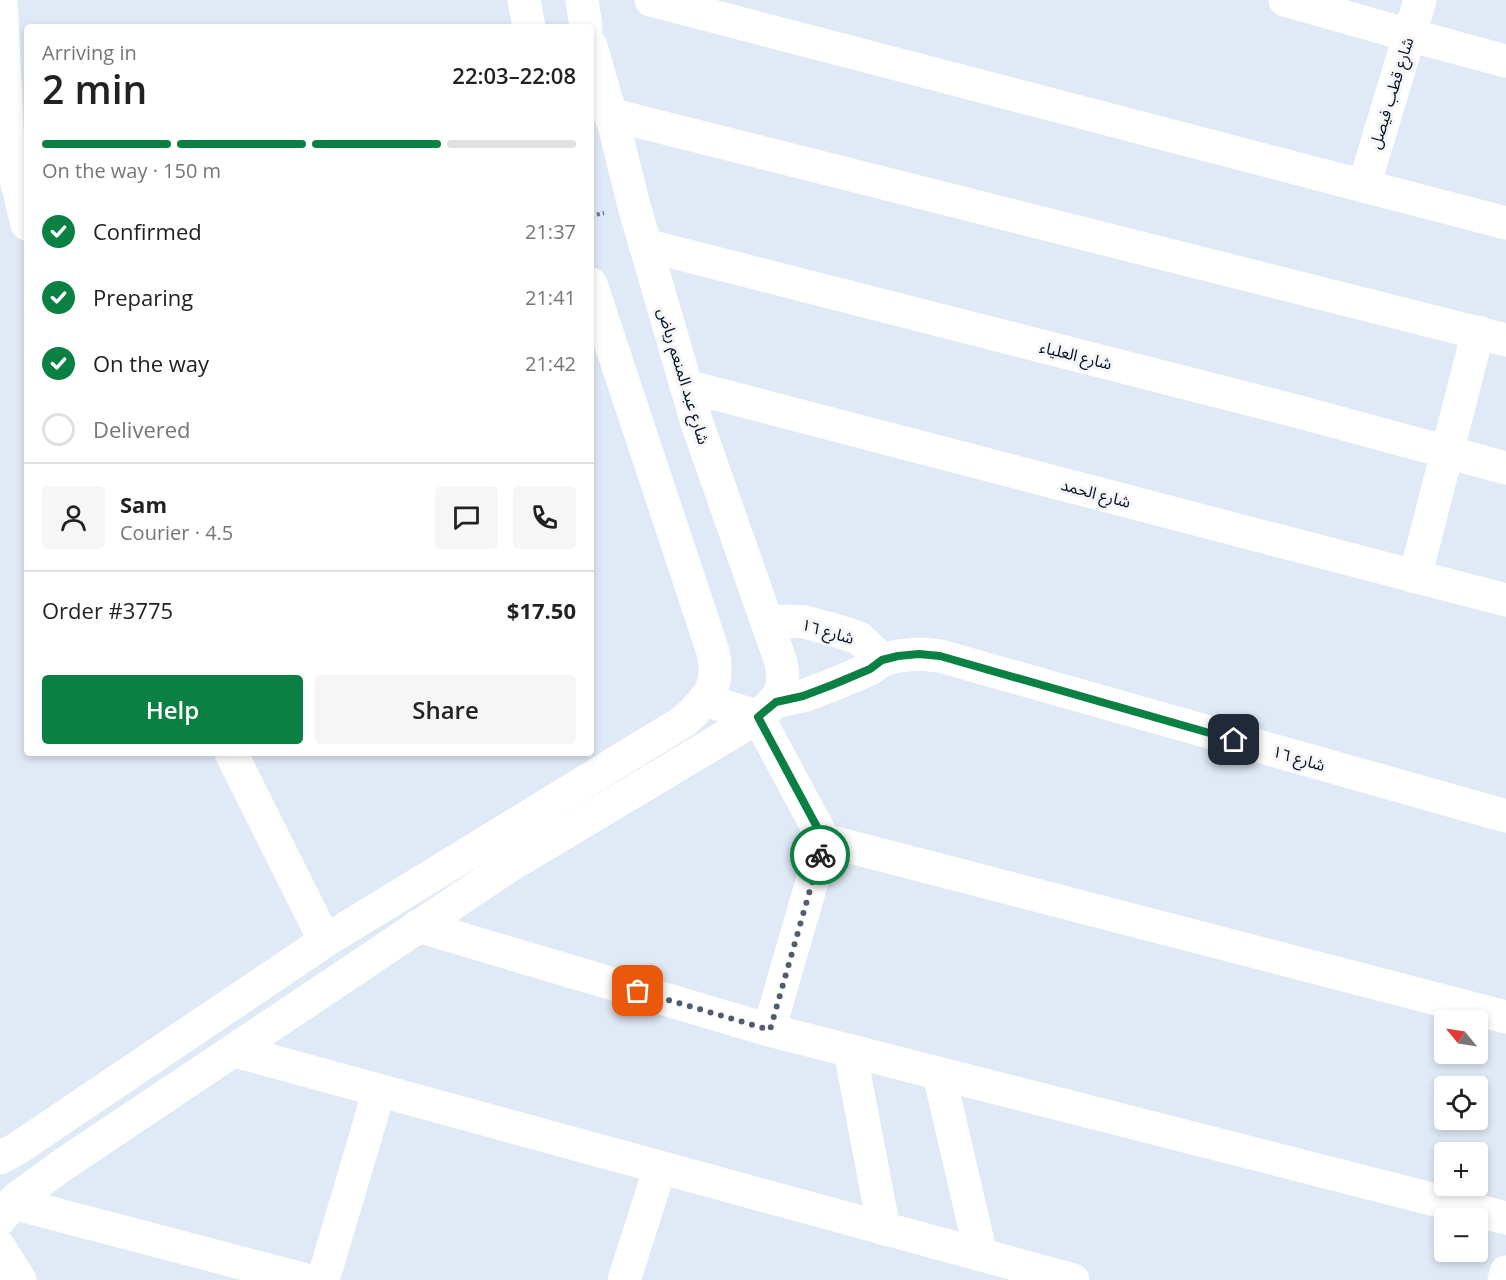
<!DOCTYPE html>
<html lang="en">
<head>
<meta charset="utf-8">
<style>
  body { margin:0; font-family:"Open Sans","Noto Sans Arabic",sans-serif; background:#f6f6f6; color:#222; height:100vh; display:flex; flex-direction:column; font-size:22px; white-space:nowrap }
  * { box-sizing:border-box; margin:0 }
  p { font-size:20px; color:#767676 }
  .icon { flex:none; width:33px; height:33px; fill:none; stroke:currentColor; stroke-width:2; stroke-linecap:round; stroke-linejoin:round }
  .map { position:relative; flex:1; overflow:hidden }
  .details { position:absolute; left:24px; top:24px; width:570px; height:732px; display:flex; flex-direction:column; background:#fff; border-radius:6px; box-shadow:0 3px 9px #0003 }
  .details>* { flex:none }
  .needle { width:39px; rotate:300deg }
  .controls { position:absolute; left:1434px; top:1010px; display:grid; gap:12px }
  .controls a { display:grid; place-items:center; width:54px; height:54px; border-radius:6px; background:#fff; box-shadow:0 3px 9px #0003; font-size:30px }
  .pin { position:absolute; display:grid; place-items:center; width:51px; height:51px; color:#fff; margin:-26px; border-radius:12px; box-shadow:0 3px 9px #0006 }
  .courier { position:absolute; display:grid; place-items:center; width:60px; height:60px; margin:-30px; border:4px solid #0b8043; border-radius:50%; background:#fff; color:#222; box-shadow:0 2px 8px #0007 }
  .summary em { font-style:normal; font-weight:600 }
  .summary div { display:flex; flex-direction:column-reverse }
  .summary { display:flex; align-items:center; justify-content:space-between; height:102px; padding:0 18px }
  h1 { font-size:39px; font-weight:600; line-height:45px }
  .bar { display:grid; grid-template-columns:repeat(4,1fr); gap:9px 6px; align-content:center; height:72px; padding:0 18px }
  .bar i { height:8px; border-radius:4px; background:#e0e0e0 }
  .bar .on { background:#0b8043 }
  .bar p { grid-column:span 4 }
  .line { display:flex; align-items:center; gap:15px; padding:0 18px; border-top:2px solid #e0e0e0 }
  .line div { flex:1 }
  .round { display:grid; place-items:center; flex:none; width:63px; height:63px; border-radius:6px; background:#f6f6f6 }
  ol { padding:0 18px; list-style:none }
  li { display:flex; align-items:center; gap:18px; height:66px }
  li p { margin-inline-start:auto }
  li .icon { padding:6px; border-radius:50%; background:#0b8043; color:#fff; stroke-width:4 }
  li:last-child { color:#767676 }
  li i { width:33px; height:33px; border:3px solid #e0e0e0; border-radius:50% }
  .action { display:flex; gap:12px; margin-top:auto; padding:12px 18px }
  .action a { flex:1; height:69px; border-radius:6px; background:#0b8043; color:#fff; font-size:24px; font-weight:600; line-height:69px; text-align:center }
  .action a+a { background:#f6f6f6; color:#222 }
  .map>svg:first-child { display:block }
</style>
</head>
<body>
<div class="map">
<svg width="1506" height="1280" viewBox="0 0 1506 1280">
  <rect width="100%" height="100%" fill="#e0e9f6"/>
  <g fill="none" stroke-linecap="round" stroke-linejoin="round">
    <!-- path -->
    <polyline stroke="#6a7688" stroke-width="4" stroke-dasharray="3 3" stroke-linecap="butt" points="591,216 604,213"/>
    <!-- minor -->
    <g stroke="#fff" stroke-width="33">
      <polyline points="1,0 8,146 27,224"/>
      <polyline points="651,0 1506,223"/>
      <polyline points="1285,0 1409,35 1506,61"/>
      <polyline points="609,114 1506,340"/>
      <polyline points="1364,186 1420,0"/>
      <polyline points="645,245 1296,411 1506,468"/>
      <polyline points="686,386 1506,600"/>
      <polyline points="1415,577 1478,332"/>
      <polyline points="767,622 786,621 805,622 844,633 859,638 882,660"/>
      <polyline points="706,700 758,717 824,840 769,1030"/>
      <polyline points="776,702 803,696 832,685 870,669 882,660 898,656 919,654 940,656 1506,816"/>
      <polyline points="231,753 325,941"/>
      <polyline points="824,840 1506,1017"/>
      <polyline points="418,926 769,1030 1506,1218"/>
      <polyline points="235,1051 1073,1280"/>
      <polyline points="850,1051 884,1229"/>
      <polyline points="939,1074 981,1255"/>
      <polyline points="13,1203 306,1280"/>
      <polyline points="323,1280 379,1091"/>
      <polyline points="624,1280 660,1168"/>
      <polyline points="1504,1280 1506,1272"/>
    </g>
    <!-- major -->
    <g stroke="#fff" stroke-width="33">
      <polyline points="524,0 529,27"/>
      <polyline points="582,0 586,27"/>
      <path d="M0,1158L15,1150L325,941L684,721C707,700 721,686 713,652L591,284"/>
      <path d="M0,1219L17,1198L64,1164L509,866L758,717C778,699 787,691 781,662L697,423L634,206L616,133L591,46"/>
      <polyline points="0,1248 20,1280"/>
    </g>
  </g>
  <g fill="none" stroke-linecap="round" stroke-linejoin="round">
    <!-- done -->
    <polyline stroke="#505d6f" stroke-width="6" stroke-dasharray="0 10.8" points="638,991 770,1030 820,855"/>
    <!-- route -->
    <polyline stroke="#0b8043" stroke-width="8" points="820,855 824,840 758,717 776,702 803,696 832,685 870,669 882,660 898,656 919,654 940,656 1234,740"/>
  </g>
  <g text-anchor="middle" stroke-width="6" stroke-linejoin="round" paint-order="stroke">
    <!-- street labels -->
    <g font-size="16" fill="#021127" stroke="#f5f5f5">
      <text transform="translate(1391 93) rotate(-73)" y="6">شارع قطب فيصل</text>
      <text transform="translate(1076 355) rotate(14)" y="6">شارع العلياء</text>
      <text transform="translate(684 376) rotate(73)" y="6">شارع عبد المنعم رياض</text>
      <text transform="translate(1096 493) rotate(15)" y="6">شارع الحمد</text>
      <text transform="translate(828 631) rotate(16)" y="6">شارع ١٦</text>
      <text transform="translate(1299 758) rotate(16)" y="6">شارع ١٦</text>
    </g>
  </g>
</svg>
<div class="controls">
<a><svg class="needle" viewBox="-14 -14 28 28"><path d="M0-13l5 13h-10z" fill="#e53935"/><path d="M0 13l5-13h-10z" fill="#767676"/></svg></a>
<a><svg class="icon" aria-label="locate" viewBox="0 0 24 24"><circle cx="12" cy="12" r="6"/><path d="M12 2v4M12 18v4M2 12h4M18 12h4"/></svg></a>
<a>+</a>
<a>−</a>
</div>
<div class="pin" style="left:638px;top:991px;background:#ea580c"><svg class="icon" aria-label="bag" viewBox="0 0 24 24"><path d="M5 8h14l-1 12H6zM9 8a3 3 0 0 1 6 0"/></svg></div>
<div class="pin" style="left:1234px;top:740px;background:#1f2937"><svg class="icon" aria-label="home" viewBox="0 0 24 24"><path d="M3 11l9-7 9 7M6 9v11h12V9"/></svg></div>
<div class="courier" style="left:820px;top:855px"><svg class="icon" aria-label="bike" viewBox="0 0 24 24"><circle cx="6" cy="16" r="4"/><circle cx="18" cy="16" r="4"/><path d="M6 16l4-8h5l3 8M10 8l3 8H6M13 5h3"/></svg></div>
<section class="details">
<div class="summary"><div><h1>2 min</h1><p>Arriving in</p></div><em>22:03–22:08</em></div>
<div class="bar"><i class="on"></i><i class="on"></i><i class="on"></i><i></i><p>On the way · 150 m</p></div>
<ol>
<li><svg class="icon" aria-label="check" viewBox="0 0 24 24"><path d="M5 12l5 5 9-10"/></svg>Confirmed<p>21:37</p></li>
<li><svg class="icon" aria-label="check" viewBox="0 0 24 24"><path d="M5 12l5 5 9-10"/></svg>Preparing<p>21:41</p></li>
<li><svg class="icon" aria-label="check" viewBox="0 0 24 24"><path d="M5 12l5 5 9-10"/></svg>On the way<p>21:42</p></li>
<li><i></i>Delivered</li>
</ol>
<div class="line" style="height:108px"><a class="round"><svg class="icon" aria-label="person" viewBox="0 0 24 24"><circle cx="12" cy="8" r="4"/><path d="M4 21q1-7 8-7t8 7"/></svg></a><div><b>Sam</b><p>Courier · 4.5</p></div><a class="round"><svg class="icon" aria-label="chat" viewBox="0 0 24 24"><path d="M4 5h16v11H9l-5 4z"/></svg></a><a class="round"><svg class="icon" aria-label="phone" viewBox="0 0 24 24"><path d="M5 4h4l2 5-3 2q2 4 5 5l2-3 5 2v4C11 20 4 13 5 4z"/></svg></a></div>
<div class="line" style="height:78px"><div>Order #3775</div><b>$17.50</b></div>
<div class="action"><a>Help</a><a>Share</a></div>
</section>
</div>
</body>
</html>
